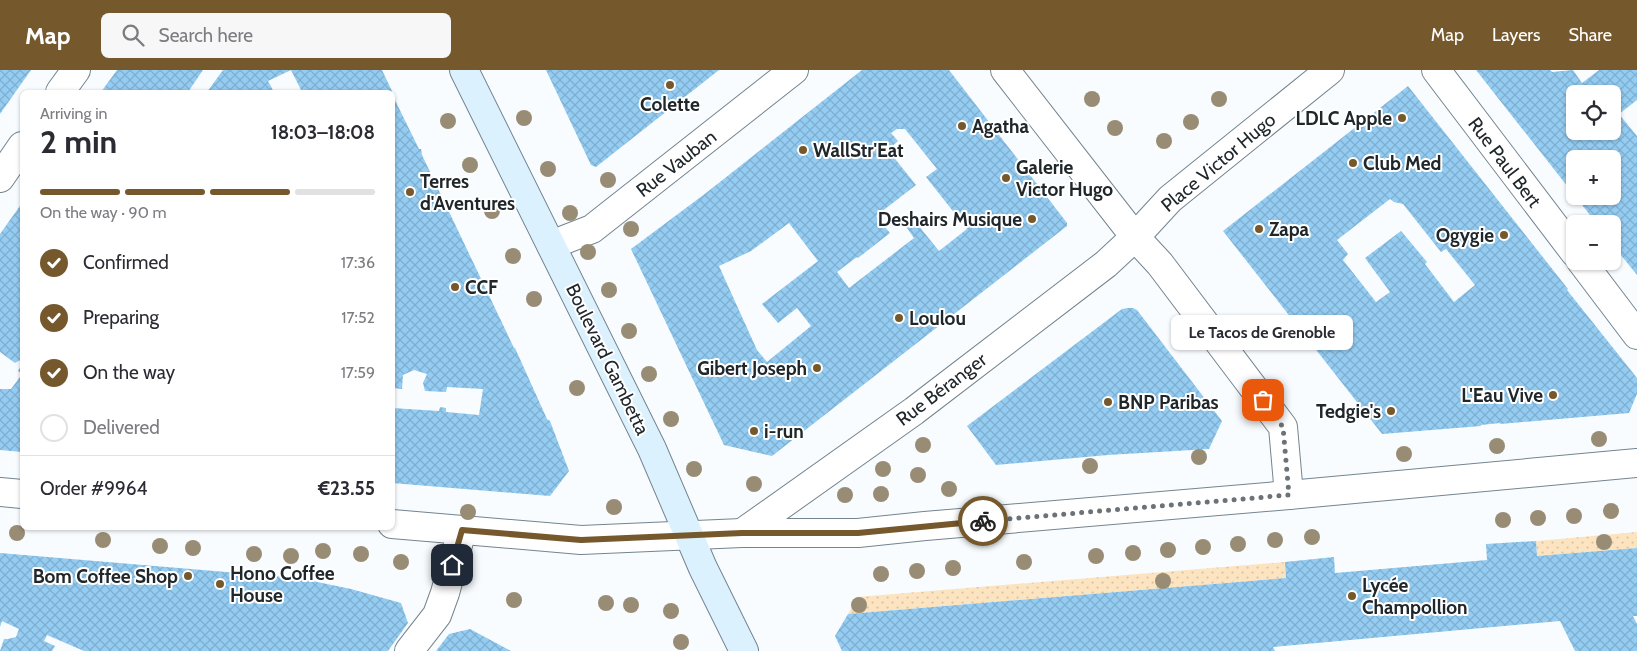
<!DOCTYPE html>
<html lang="en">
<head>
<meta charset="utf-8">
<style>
  body { margin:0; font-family:Cabin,sans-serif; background:#f7f7f7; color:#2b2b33; height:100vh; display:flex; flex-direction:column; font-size:19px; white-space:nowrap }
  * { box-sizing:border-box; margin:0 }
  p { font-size:16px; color:#7c7c81 }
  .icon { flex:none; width:28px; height:28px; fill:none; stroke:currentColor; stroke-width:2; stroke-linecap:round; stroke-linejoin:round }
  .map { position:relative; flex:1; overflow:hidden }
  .side { position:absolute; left:20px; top:20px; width:375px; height:440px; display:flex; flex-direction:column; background:#fff; border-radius:8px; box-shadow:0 1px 4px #0004 }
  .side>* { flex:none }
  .controls { position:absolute; left:1566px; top:15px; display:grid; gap:10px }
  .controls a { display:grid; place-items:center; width:55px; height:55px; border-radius:8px; background:#fff; box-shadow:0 1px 4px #0004; font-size:25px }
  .pin { position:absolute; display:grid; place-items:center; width:42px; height:42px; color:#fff; margin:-21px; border-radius:10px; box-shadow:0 2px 8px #0006 }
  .courier { position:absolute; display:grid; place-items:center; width:50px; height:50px; margin:-25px; border:4px solid #75582c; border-radius:50%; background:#fff; color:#222; box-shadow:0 1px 6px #0007 }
  .bubble { position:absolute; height:35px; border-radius:8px; background:#fff; box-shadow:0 1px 4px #0004; font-size:16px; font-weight:700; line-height:35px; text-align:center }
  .overview em { font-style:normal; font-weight:700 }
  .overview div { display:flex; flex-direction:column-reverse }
  .overview { display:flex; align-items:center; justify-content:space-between; height:85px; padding:0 20px }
  h1 { font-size:32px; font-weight:700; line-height:38px }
  .bar { display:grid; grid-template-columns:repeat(4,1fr); gap:8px 5px; align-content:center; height:60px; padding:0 20px }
  .bar i { height:6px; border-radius:4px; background:#e1e1e2 }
  .bar .current { background:#75582c }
  .bar p { grid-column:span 4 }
  .line { display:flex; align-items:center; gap:12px; padding:0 20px; border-top:1px solid #e1e1e2 }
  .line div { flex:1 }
  ol { padding:0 20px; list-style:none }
  li { display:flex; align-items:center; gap:15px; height:55px }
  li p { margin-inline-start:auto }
  li .icon { padding:5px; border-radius:50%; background:#75582c; color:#fff; stroke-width:4 }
  li:last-child { color:#7c7c81 }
  li i { width:28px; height:28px; border:2px solid #e1e1e2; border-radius:50% }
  header { display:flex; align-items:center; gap:30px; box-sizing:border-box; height:70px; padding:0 25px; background:#75582c; color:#fff }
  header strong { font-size:24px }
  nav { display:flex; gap:28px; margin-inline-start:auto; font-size:18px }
  .search { width:350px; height:45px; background:#f7f7f7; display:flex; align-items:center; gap:12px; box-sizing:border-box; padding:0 18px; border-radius:8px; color:#7c7c81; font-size:19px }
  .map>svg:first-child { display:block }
</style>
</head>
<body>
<header>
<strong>Map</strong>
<div class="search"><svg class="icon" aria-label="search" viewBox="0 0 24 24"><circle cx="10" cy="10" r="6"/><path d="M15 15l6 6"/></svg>Search here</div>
<nav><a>Map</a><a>Layers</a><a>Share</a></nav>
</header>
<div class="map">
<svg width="1637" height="581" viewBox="0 0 1637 581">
  <defs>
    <pattern id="grass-dots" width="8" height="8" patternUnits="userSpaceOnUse" patternTransform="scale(1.25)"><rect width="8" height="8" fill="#fde4c1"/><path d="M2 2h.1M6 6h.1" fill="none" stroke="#d9c4a6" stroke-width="1.8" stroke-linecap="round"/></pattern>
    <pattern id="building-cross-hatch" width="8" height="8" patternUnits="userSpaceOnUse" patternTransform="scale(1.25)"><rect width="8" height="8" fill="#94ccf2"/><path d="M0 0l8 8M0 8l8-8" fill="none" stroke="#7fafd0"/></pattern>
  </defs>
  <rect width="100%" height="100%" fill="#f8fcfe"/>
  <!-- grass -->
  <g fill="url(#grass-dots)">
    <polygon points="1637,462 1637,478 1537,486 1536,471"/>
    <polygon points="1285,492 1286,508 848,544 857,527"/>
  </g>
  <!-- building -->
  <g fill="url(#building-cross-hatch)" fill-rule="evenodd">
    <polygon points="0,0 31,0 0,44"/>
    <polygon points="117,0 203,0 188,22 101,22"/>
    <polygon points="223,0 382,0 392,21 392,22 302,22 291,0 268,11 274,22 207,22"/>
    <polygon points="546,0 719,0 596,97 591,95"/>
    <path d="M862,0H949L1067,153V156L772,386L724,375L631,179L706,123ZM897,59H905L937,99L926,107L967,159L939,181L910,145L902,151L914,168L849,218L837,202L857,187L858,188L890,163L876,146L916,115L888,80L898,71L891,63ZM789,153L818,191L762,234L778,253L797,238L811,256L767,292L757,280L719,196L751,181Z"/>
    <path d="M1476,0H1550L1552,2L1573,0L1582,13L1599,0H1637V30L1619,44L1637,66V205L1612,174V154H1597L1575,126H1612V89H1575V126ZM1575,24H1612V61H1575Z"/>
    <path d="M1408,16L1568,219L1567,220L1637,308V324L1629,343L1500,354V353L1481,355V356L1382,364L1223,161ZM1390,129L1394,132L1403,134L1441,182L1446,179L1475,215L1454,232L1425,194L1427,192L1401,161L1365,188L1390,222L1376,232L1343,190L1348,184L1337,170Z"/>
    <polygon points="392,24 419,79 421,79 422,85 514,278 515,278 547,349 550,351 569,401 550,426 392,413 392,338 439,341 440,337 446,338 446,342 479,345 483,319 447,317 446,322 425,321 423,313 427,304 414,300 403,305 402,319 392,318"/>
    <polygon points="22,133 22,289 15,293 0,282 0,164"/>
    <polygon points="1128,238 1133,238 1137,240 1222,351 1209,379 1108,385 996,395 967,356 1122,239"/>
    <polygon points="22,294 22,382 0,380 0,319 11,319 22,304 18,301"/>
    <polygon points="1536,471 1537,486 1637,478 1637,546 1633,546 1637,554 1637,581 1575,581 1560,551 1273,577 1275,581 842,581 835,566 848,544 1286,508 1285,492 1334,487 1335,503 1487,490 1486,474"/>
    <polygon points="0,483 298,508 351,519 401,533 408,553 388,581 84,581 47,565 44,571 55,576 52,581 0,581 4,569 8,569 16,567 19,559 2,551 0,557"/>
    <polygon points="470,559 511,581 436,581 449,564"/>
  </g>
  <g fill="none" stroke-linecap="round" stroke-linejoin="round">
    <!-- street casing -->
    <g stroke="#74848f" stroke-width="30">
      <g id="street">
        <polyline points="1005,0 1135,167 1160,194 1283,357 1289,425"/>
        <polyline points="1436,0 1575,183"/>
        <polyline points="60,22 76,0"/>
        <polyline points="0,108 22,76"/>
        <polyline points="551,175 592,159 794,0"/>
        <polyline points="1581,191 1637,265"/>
        <polyline points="0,422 22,424"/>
        <polyline points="392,454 581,470 742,463 858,463 925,456 1289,425 1637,393"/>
        <polyline points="742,463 914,341 1106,194 1135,167 1170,129 1330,0"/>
        <polyline points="409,581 437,545 445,523 462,460"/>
      </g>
    </g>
    <!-- secondary casing -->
    <g stroke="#74848f" stroke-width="30">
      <polyline id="secondary" points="464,0 652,379 703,498 744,581"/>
    </g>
    <!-- street -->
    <use href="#street" stroke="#fff" stroke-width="28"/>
    <!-- secondary -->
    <use href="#secondary" stroke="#dcf1fe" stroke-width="28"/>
  </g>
  <!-- trees -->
  <g fill="#988c75">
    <circle cx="1092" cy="29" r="8"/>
    <circle cx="1219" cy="29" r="8"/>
    <circle cx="524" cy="48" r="8"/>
    <circle cx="448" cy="51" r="8"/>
    <circle cx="1191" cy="52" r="8"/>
    <circle cx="1115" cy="58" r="8"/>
    <circle cx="1164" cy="71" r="8"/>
    <circle cx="470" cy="95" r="8"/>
    <circle cx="548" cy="99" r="8"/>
    <circle cx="608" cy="110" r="8"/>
    <circle cx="492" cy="141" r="8"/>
    <circle cx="570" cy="143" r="8"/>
    <circle cx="631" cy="159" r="8"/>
    <circle cx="588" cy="182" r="8"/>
    <circle cx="513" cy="186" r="8"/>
    <circle cx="609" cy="220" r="8"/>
    <circle cx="534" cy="229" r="8"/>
    <circle cx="629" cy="261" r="8"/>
    <circle cx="649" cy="304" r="8"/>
    <circle cx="577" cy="318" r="8"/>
    <circle cx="671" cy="349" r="8"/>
    <circle cx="1599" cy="369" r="8"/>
    <circle cx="923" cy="375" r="8"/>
    <circle cx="1497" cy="376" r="8"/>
    <circle cx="1404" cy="384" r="8"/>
    <circle cx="1199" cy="387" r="8"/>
    <circle cx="1090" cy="396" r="8"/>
    <circle cx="694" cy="399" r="8"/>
    <circle cx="883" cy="399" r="8"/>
    <circle cx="918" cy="405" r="8"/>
    <circle cx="754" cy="414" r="8"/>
    <circle cx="949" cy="419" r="8"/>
    <circle cx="881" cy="424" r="8"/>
    <circle cx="845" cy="425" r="8"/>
    <circle cx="614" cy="437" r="8"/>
    <circle cx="1611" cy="441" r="8"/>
    <circle cx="468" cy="442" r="8"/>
    <circle cx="1574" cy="446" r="8"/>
    <circle cx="1538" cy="448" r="8"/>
    <circle cx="1503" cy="450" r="8"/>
    <circle cx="17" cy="463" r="8"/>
    <circle cx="1312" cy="467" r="8"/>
    <circle cx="103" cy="470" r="8"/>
    <circle cx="1275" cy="470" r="8"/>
    <circle cx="1604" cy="472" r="8"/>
    <circle cx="1238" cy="474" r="8"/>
    <circle cx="160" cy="476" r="8"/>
    <circle cx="1203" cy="477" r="8"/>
    <circle cx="193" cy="478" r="8"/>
    <circle cx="1168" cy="480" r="8"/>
    <circle cx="323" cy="481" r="8"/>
    <circle cx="1133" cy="483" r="8"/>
    <circle cx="254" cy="484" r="8"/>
    <circle cx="361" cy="484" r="8"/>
    <circle cx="291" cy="486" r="8"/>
    <circle cx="1096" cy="486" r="8"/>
    <circle cx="401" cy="492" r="8"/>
    <circle cx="1024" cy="492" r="8"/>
    <circle cx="953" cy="498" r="8"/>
    <circle cx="917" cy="501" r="8"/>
    <circle cx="881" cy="504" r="8"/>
    <circle cx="1163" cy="511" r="8"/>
    <circle cx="514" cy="530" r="8"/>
    <circle cx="606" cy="533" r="8"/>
    <circle cx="631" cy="535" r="8"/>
    <circle cx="859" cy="535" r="8"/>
    <circle cx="671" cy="541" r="8"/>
    <circle cx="681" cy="572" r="8"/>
  </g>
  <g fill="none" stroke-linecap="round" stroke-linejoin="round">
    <!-- done -->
    <polyline stroke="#6c7275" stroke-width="5" stroke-dasharray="0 9" points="983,451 1289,425 1283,357 1263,330"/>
    <!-- route -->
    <polyline stroke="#75582c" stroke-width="6" points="452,495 462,460 581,470 742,463 858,463 983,451"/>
  </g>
  <!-- markers -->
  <g fill="#75582c" stroke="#fff" stroke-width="2">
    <circle cx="670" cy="15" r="5"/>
    <circle cx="1402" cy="48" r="5"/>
    <circle cx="962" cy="56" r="5"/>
    <circle cx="803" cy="80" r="5"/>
    <circle cx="1353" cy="93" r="5"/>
    <circle cx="1006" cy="108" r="5"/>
    <circle cx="410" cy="122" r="5"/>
    <circle cx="1032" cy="149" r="5"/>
    <circle cx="1259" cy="159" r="5"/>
    <circle cx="1504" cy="165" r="5"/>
    <circle cx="455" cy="217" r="5"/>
    <circle cx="899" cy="248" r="5"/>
    <circle cx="817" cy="298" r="5"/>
    <circle cx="1553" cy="325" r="5"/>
    <circle cx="1108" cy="332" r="5"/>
    <circle cx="1391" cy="341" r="5"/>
    <circle cx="754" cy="361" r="5"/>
    <circle cx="188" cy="506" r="5"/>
    <circle cx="220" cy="514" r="5"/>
    <circle cx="1352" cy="526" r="5"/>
  </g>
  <g text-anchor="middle" stroke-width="4" stroke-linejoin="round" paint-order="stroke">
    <!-- poi labels -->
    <g font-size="19" font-weight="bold" fill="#20272b" stroke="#fff" text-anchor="start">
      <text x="670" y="41" text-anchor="middle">Colette</text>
      <text x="1392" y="55" text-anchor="end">LDLC Apple</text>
      <text x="972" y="63">Agatha</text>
      <text x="813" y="87">WallStr'Eat</text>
      <text x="1363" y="100">Club Med</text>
      <text x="1016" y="104">Galerie<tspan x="1016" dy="22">Victor Hugo</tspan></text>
      <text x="420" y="118">Terres<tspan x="420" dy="22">d'Aventures</tspan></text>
      <text x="1022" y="156" text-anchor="end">Deshairs Musique</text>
      <text x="1269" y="166">Zapa</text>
      <text x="1494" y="172" text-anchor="end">Ogygie</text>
      <text x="465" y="224">CCF</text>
      <text x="909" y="255">Loulou</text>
      <text x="807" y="305" text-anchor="end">Gibert Joseph</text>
      <text x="1543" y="332" text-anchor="end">L'Eau Vive</text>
      <text x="1118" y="339">BNP Paribas</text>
      <text x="1381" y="348" text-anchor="end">Tedgie's</text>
      <text x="764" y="368">i-run</text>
      <text x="230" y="510">Hono Coffee<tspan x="230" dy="22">House</tspan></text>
      <text x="178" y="513" text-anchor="end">Bom Coffee Shop</text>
      <text x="1362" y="522">Lycée<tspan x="1362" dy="22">Champollion</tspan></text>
    </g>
    <!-- street labels -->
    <g font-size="19" fill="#20272b" stroke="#fff">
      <text transform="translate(1218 92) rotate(-40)" y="7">Place Victor Hugo</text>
      <text transform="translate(1505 92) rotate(53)" y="7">Rue Paul Bert</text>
      <text transform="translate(676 93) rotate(-38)" y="7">Rue Vauban</text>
      <text transform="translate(608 289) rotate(64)" y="7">Boulevard Gambetta</text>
      <text transform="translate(941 319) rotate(-37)" y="7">Rue Béranger</text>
    </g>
  </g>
</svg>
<div class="controls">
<a><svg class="icon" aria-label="locate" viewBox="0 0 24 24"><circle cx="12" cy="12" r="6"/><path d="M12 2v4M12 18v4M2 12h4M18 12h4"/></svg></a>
<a>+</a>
<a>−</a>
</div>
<div class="pin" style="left:1263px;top:330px;background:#ea580c"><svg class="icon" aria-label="bag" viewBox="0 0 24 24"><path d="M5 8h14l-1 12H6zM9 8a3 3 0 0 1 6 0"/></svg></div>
<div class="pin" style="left:452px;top:495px;background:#1f2937"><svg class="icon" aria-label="home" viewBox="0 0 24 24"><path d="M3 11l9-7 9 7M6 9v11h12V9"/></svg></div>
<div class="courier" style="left:983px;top:451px"><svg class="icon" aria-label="bike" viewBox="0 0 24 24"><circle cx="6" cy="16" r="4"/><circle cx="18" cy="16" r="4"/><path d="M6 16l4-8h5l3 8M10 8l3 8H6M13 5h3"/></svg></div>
<div class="bubble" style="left:1171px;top:245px;width:182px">Le Tacos de Grenoble</div>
<section class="side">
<div class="overview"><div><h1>2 min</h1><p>Arriving in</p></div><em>18:03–18:08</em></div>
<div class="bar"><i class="current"></i><i class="current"></i><i class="current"></i><i></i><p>On the way · 90 m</p></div>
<ol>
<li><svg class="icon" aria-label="check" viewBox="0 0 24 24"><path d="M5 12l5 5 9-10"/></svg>Confirmed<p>17:36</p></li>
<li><svg class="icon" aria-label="check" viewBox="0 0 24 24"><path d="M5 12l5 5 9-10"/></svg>Preparing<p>17:52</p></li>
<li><svg class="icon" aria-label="check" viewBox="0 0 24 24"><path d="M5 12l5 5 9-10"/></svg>On the way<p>17:59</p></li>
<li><i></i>Delivered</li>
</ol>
<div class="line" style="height:65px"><div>Order #9964</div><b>€23.55</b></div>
</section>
</div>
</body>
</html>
